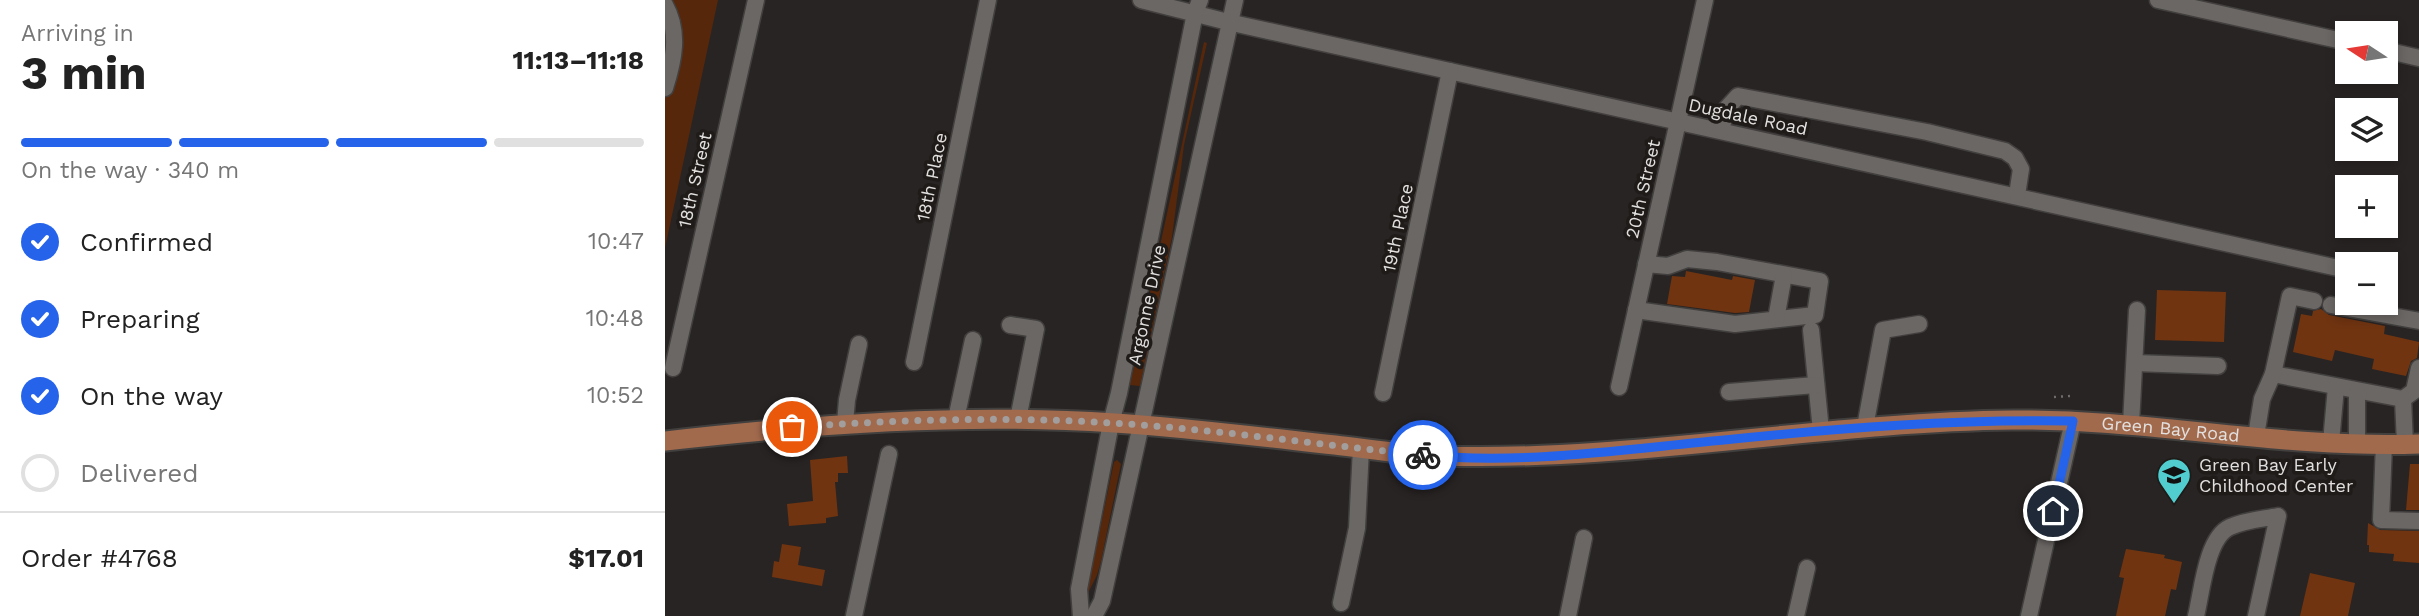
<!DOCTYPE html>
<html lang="en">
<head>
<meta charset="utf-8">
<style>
  body { margin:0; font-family:"Work Sans",sans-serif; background:#f2f2f2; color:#222; height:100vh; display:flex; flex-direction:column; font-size:26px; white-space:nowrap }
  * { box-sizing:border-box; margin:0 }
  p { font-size:23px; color:#767676 }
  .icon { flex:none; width:38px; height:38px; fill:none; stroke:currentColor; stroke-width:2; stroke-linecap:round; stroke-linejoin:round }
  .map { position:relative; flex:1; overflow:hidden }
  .panel { display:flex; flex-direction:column; background:#fff; width:665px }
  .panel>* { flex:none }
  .needle { width:46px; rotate:282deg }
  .fabs { position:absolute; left:1670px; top:21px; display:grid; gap:14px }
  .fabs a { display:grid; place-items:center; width:63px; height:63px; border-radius:0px; background:#fff; box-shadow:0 4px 10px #0003; font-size:35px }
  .pin { position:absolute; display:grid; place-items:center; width:60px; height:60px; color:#fff; margin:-30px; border:4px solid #fff; border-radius:50%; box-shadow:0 2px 7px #0007 }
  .courier { position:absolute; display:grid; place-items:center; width:70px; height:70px; margin:-35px; border:5px solid #2563eb; border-radius:50%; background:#fff; color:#222; box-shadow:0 2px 9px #0007 }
  .overview em { font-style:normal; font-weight:700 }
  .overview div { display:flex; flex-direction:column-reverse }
  .overview { display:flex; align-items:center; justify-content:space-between; height:119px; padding:0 21px }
  h1 { font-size:46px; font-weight:700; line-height:52px }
  .bar { display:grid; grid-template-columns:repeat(4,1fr); gap:10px 7px; align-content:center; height:84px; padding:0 21px }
  .bar i { height:9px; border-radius:5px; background:#e0e0e0 }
  .bar .on { background:#2563eb }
  .bar p { grid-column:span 4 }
  .line { display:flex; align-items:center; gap:18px; padding:0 21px; border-top:2px solid #e0e0e0 }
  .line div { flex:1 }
  ol { padding:0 21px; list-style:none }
  li { display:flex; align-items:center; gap:21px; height:77px }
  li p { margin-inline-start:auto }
  li .icon { padding:7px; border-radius:50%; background:#2563eb; color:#fff; stroke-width:4 }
  li:last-child { color:#767676 }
  li i { width:38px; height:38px; border:4px solid #e0e0e0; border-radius:50% }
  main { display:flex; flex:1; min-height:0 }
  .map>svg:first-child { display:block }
</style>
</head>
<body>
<main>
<section class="panel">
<div class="overview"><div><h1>3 min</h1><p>Arriving in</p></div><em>11:13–11:18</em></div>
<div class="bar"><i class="on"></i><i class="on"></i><i class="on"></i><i></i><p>On the way · 340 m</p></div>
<ol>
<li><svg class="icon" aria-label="check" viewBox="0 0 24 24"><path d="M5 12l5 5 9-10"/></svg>Confirmed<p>10:47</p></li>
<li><svg class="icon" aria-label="check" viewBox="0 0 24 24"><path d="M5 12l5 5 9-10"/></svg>Preparing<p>10:48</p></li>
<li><svg class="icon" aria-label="check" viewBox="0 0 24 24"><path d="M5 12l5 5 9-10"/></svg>On the way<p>10:52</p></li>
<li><i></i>Delivered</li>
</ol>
<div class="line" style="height:91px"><div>Order #4768</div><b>$17.01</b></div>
</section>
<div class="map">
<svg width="1754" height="616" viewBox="0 0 1754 616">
  <rect width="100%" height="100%" fill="#282423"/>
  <!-- green -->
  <g fill="#57270b">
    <polygon points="0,0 53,0 0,248"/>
    <polygon points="539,42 542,43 519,145 507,237 475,386 465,385"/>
    <polygon points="452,460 456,464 436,561 432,575 421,597 449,462"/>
  </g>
  <!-- building -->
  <g fill="#703411">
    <polygon points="1021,271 1067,280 1068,276 1090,280 1084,312 1070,313 1002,304 1007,276 1020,277"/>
    <polygon points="1492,290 1561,292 1559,342 1490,340"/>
    <polygon points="1656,309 1664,315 1720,326 1719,334 1754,342 1752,358 1746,361 1741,376 1707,369 1709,359 1670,350 1667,361 1628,352 1636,314 1647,316 1648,311"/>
    <polygon points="182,456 183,473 173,473 173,482 170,482 173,516 161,518 161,523 124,526 122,504 148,501 145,460"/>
    <polygon points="1745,464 1754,464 1754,510 1741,510"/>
    <polygon points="1703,523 1715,530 1754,531 1754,563 1728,561 1729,554 1704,552 1704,545 1702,545"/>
    <polygon points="117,544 136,547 133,565 160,570 157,586 107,577 109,561 114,562"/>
    <polygon points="1461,549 1500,555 1499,558 1517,562 1511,590 1506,589 1500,616 1451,616 1459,578 1454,577"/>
    <polygon points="1645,573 1690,583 1683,616 1635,616"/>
  </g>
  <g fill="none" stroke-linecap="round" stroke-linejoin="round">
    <!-- minor casing -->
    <g stroke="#42403f" stroke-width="19">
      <g id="minor">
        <polyline points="476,0 563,22 1682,270"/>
        <polyline points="1493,0 1682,42"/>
        <path d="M0,5C15,32 9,60 0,88"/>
        <polyline points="1720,50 1754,58"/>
        <polyline points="1056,130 1062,108 1073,96 1262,132 1340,151 1350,158 1356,169 1352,195"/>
        <polyline points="1666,305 1754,321"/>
        <polyline points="971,310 1070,324 1150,315 1155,281 1052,262 1022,259 1003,266 981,264"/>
        <polyline points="1111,319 1119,275"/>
        <polyline points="345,325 371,329 353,419"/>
        <polyline points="1146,330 1156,431"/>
        <polyline points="249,362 323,0"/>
        <polyline points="1470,363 1553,366"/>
        <polyline points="8,368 91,0"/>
        <polyline points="1608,374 1738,399 1749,391 1754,368"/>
        <polyline points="954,387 1040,0"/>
        <polyline points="1064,392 1151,385"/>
        <polyline points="718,393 785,71"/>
        <polyline points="1738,399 1740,444"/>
        <polyline points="291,419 308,340"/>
        <polyline points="180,423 182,400 194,344"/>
        <polyline points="1466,424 1472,310"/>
        <polyline points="1200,427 1218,330 1254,324"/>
        <polyline points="1591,436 1597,399 1608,374 1625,296 1649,301"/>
        <polyline points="1666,442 1671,387"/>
        <polyline points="1692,444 1692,391"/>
        <polyline points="1719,444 1716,520 1754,521"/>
        <polyline points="676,603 692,528 696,448"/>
        <polyline points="189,616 224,454"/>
        <polyline points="416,616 414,589 446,423 454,393 530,13 535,0"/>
        <polyline points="429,616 437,601 570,0"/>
        <polyline points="903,616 919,538"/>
        <polyline points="1131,616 1142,568"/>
        <polyline points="1364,616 1408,421"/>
        <path d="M1531,616C1537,592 1541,538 1565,527C1580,520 1597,519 1613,516L1591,616"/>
      </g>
    </g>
    <!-- major casing -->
    <g stroke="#42403f" stroke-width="23">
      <g id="major">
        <path id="s1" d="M0,441C150,424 299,413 450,423C523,428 597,437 670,445C705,449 740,455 775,456C967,462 1157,422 1348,420C1484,419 1618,449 1754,444"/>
      </g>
    </g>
    <!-- path -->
    <polyline stroke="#6f6c6b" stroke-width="2.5" stroke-dasharray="2 5" stroke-linecap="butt" points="1389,397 1405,396"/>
    <!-- minor -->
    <use href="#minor" stroke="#6b6765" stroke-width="16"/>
    <!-- major -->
    <use href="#major" stroke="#a26a4d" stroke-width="19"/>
  </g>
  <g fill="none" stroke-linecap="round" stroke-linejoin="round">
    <!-- done -->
    <path stroke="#a19e9d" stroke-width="7" stroke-dasharray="0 12.6" d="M127,427C233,420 339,416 446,423C550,429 654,445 758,455"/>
    <!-- route -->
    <path stroke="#2563eb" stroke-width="9" d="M758,455C858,465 960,449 1059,440C1175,428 1291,419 1408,421L1388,511"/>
  </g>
  <!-- icons -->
  <defs>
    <g id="school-pin" transform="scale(1.75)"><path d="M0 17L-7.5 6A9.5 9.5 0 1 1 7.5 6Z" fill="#52cdcf" stroke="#1e1b19"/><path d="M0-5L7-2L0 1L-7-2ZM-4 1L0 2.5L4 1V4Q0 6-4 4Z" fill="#111"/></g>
  </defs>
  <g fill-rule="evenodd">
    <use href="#school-pin" x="1509" y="475"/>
  </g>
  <g text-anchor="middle" stroke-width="7" stroke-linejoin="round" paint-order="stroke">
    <!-- street labels -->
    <g font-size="18" fill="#e2e0df" stroke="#1e1b19">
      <text transform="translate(1083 117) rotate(12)" y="6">Dugdale Road</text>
      <text transform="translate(267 177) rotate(-78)" y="6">18th Place</text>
      <text transform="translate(30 180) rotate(-77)" y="6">18th Street</text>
      <text transform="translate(978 189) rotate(-77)" y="6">20th Street</text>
      <text transform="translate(733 228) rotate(-78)" y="6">19th Place</text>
      <text transform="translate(482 305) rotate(-78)" y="6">Argonne Drive</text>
      <text dy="6" stroke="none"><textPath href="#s1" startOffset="1510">Green Bay Road</textPath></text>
    </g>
    <!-- poi labels -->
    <g font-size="18" fill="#e2e0df" stroke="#1e1b19" text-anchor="start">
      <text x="1534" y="471">Green Bay Early<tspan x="1534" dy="21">Childhood Center</tspan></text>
    </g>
  </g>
</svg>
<div class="fabs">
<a><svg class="needle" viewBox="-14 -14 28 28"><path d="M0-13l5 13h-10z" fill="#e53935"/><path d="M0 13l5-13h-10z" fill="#767676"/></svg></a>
<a><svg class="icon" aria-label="layers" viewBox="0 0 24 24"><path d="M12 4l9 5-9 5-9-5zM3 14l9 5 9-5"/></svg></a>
<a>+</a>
<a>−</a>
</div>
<div class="pin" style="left:127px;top:427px;background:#ea580c"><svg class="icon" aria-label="bag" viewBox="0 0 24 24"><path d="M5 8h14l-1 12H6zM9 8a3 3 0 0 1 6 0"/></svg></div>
<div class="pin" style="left:1388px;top:511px;background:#1f2937"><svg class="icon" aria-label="home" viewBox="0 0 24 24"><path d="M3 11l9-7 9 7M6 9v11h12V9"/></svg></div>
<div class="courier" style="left:758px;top:455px"><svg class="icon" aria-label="bike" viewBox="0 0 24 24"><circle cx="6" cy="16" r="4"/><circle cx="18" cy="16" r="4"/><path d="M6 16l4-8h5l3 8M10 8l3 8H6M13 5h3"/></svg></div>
</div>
</main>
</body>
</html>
